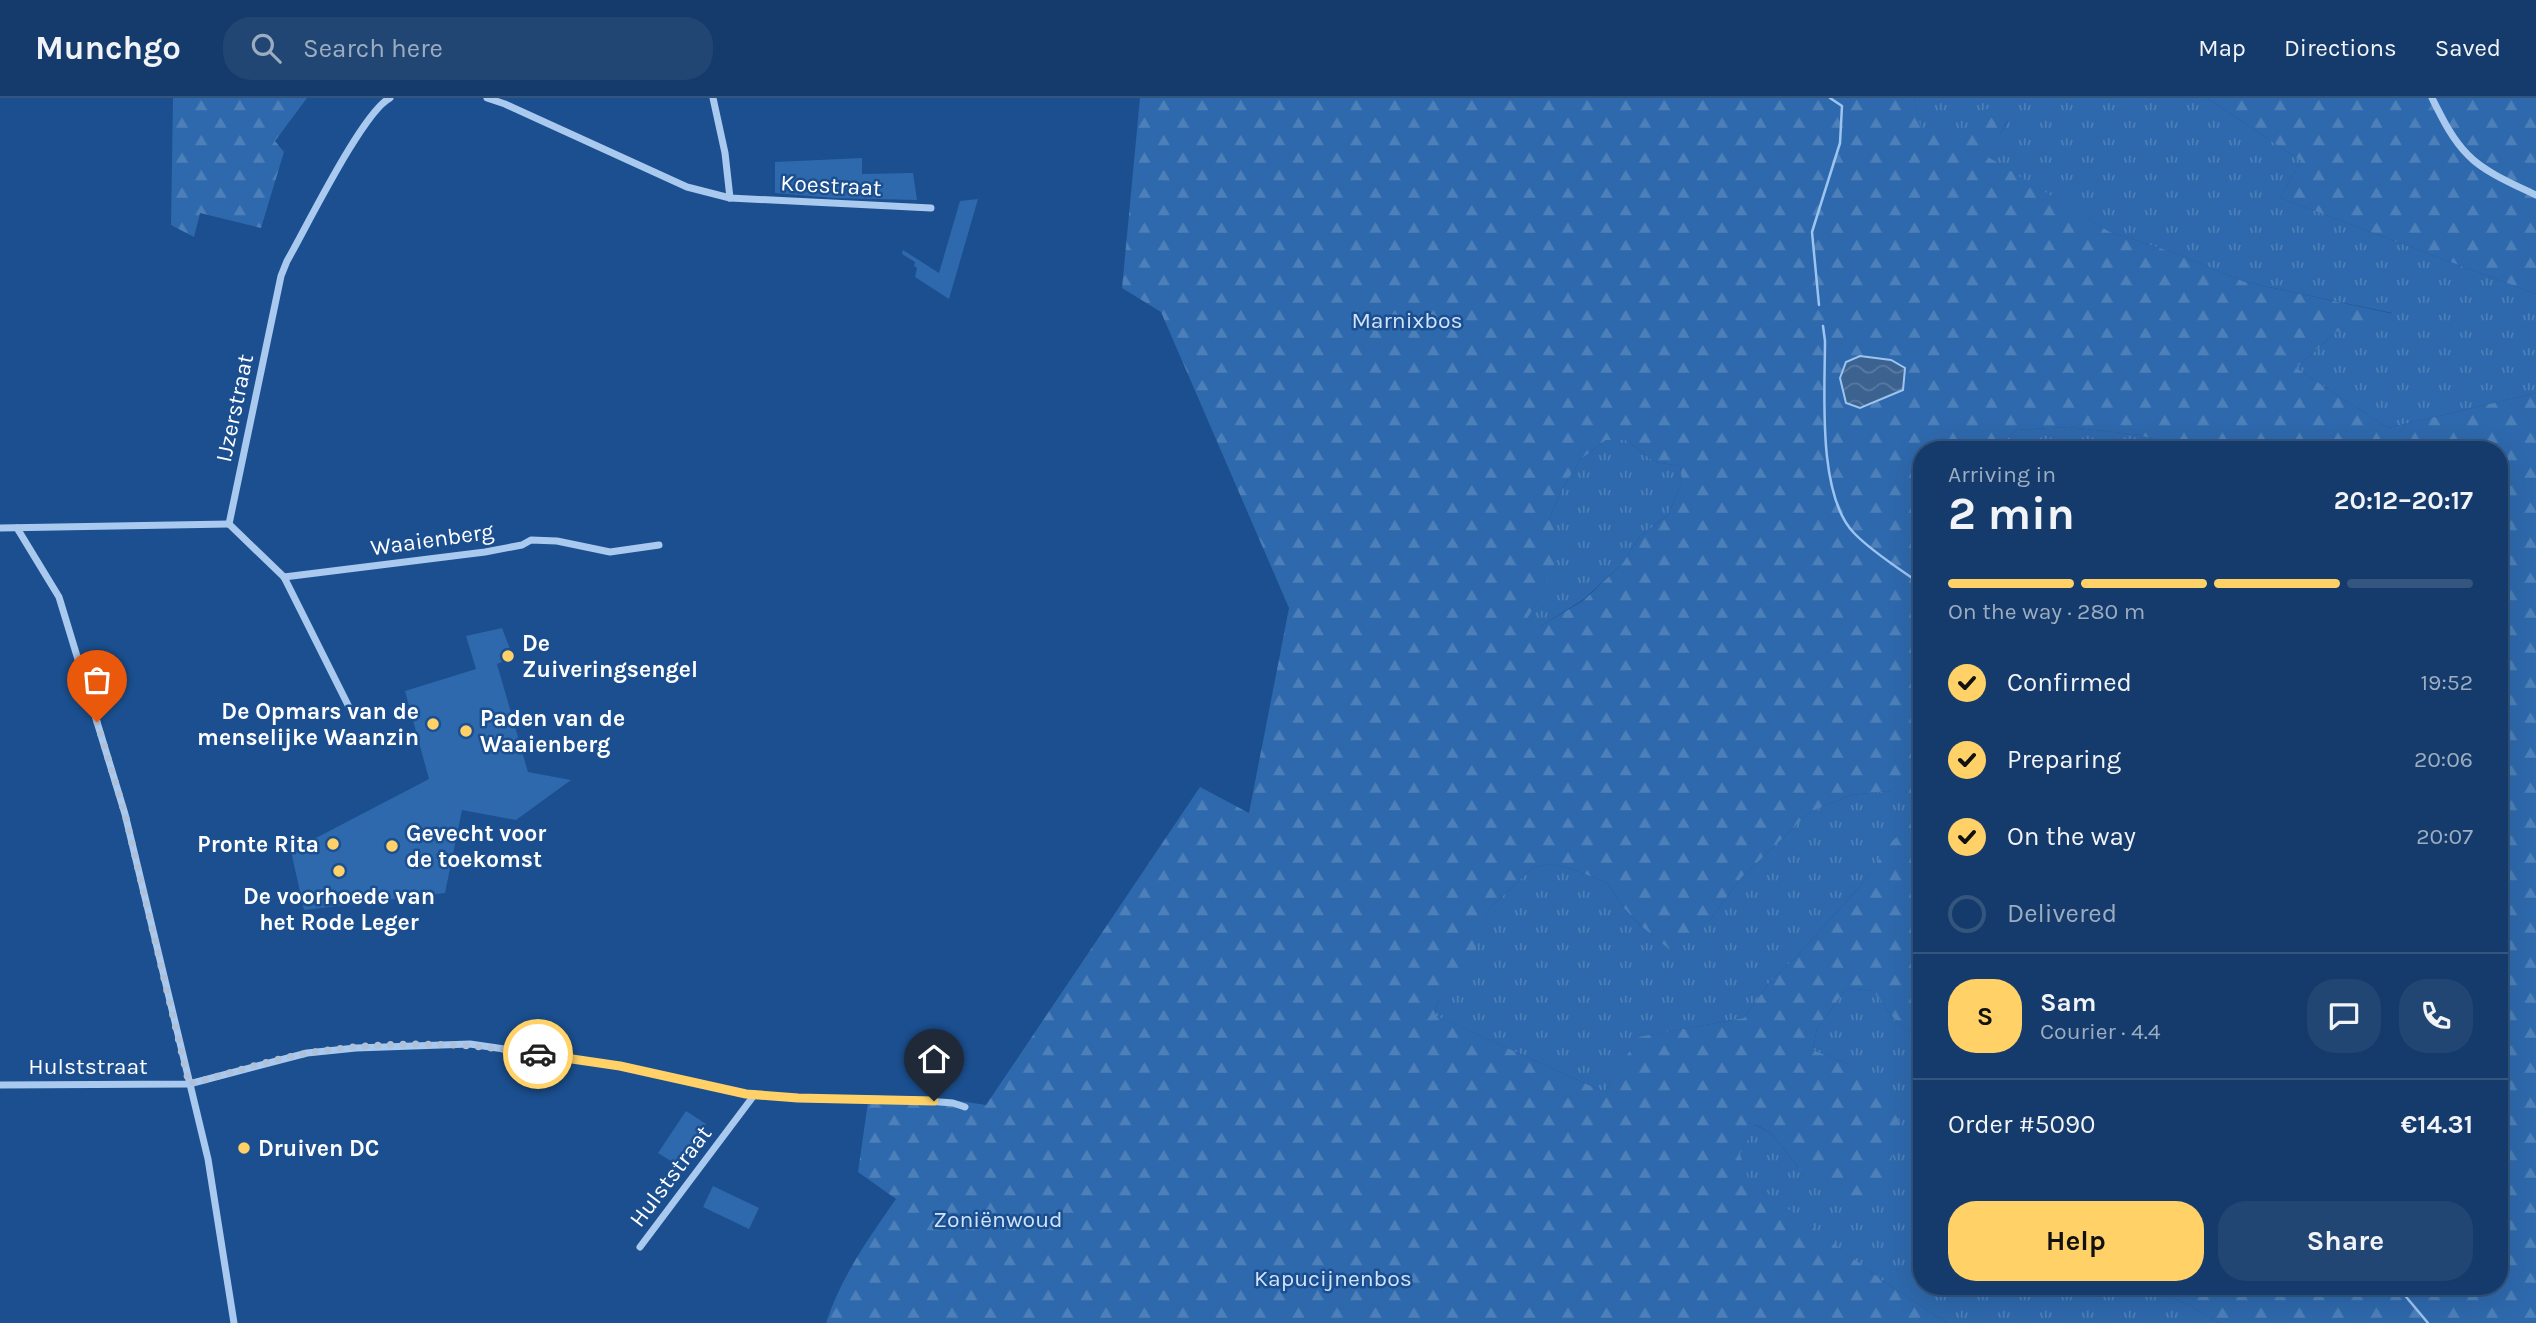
<!DOCTYPE html>
<html lang="en">
<head>
<meta charset="utf-8">
<style>
  body { margin:0; font-family:Karla,sans-serif; background:#214673; color:#f1f3f6; height:100vh; display:flex; flex-direction:column; font-size:26px; white-space:nowrap }
  * { box-sizing:border-box; margin:0 }
  p { font-size:23px; color:#9dadc1 }
  .icon { flex:none; width:38px; height:38px; fill:none; stroke:currentColor; stroke-width:2; stroke-linecap:round; stroke-linejoin:round }
  .map { position:relative; flex:1; overflow:hidden }
  .drawer { position:absolute; left:1913px; top:343px; width:595px; height:854px; display:flex; flex-direction:column; background:#143b6b; border-radius:28px; box-shadow:0 7px 28px #0002,0 0 0 2px #33557e }
  .drawer>* { flex:none }
  .pin { position:absolute; display:grid; place-items:center; width:60px; height:60px; color:#fff; margin:-72px -30px; border-radius:50% 50% 50% 0; rotate:-45deg; box-shadow:0 0 7px #0007 }
  .pin .icon { rotate:45deg }
  .courier { position:absolute; display:grid; place-items:center; width:70px; height:70px; margin:-35px; border:5px solid #ffd166; border-radius:50%; background:#fff; color:#222; box-shadow:0 2px 9px #0007 }
  .overview em { font-style:normal; font-weight:700 }
  .overview div { display:flex; flex-direction:column-reverse }
  .overview { display:flex; align-items:center; justify-content:space-between; height:119px; padding:0 35px }
  h1 { font-size:46px; font-weight:700; line-height:52px }
  .bar { display:grid; grid-template-columns:repeat(4,1fr); gap:10px 7px; align-content:center; height:84px; padding:0 35px }
  .bar i { height:9px; border-radius:5px; background:#33557e }
  .bar .active { background:#ffd166 }
  .bar p { grid-column:span 4 }
  .line { display:flex; align-items:center; gap:18px; padding:0 35px; border-top:2px solid #33557e }
  .line div { flex:1 }
  .round { display:grid; place-items:center; flex:none; width:74px; height:74px; border-radius:28px; background:#214673 }
  ol { padding:0 35px; list-style:none }
  li { display:flex; align-items:center; gap:21px; height:77px }
  li p { margin-inline-start:auto }
  li .icon { padding:7px; border-radius:50%; background:#ffd166; color:#111; stroke-width:4 }
  li:last-child { color:#9dadc1 }
  li i { width:38px; height:38px; border:4px solid #33557e; border-radius:50% }
  .primary-button { display:flex; gap:14px; margin-top:auto; padding:14px 35px }
  .primary-button a { flex:1; height:80px; border-radius:28px; background:#ffd166; color:#111; font-size:28px; font-weight:700; line-height:80px; text-align:center }
  .primary-button a+a { background:#214673; color:#f1f3f6 }
  header { display:flex; align-items:center; gap:42px; box-sizing:border-box; height:98px; padding:0 35px; background:#143b6b; border-bottom:2px solid #33557e }
  header strong { font-size:33px }
  nav { display:flex; gap:38px; margin-inline-start:auto; font-size:24px }
  .search { width:490px; height:63px; background:#214673; display:flex; align-items:center; gap:18px; box-sizing:border-box; padding:0 24px; border-radius:28px; color:#9dadc1; font-size:26px }
  .map>svg:first-child { display:block }
</style>
</head>
<body>
<header>
<strong>Munchgo</strong>
<div class="search"><svg class="icon" aria-label="search" viewBox="0 0 24 24"><circle cx="10" cy="10" r="6"/><path d="M15 15l6 6"/></svg>Search here</div>
<nav><a>Map</a><a>Directions</a><a>Saved</a></nav>
</header>
<div class="map">
<svg width="2536" height="1225" viewBox="0 0 2536 1225">
  <defs>
    <pattern id="grass-tufts" width="24" height="20" patternUnits="userSpaceOnUse" patternTransform="scale(1.75)"><rect width="24" height="20" fill="#2e69ad"/><path d="M3 7l-1-3M5 7V3M7 7l1-3M15 17l-1-3M17 17v-4M19 17l1-3" fill="none" stroke="#4d80b9"/></pattern>
    <pattern id="forest-firs" width="22" height="20" patternUnits="userSpaceOnUse" patternTransform="scale(1.75)"><rect width="22" height="20" fill="#2e69ad"/><path d="M5 1l3.5 6h-7zM16 11l3.5 6h-7z" fill="#4d80b9"/></pattern>
    <pattern id="water-waves" width="16" height="10" patternUnits="userSpaceOnUse" patternTransform="scale(1.75)"><rect width="16" height="10" fill="#3c6290"/><path d="M0 5q4-4 8 0t8 0" fill="none" stroke="#597aa1"/></pattern>
  </defs>
  <rect width="100%" height="100%" fill="#1b4f8f"/>
  <!-- grass -->
  <g fill="url(#grass-tufts)">
    <polygon points="1914,0 2207,0 2301,63 2280,100 2536,196 2536,295 2388,330 2296,270 2336,234 2392,215 2245,184 2175,155 2110,134 1987,59 2008,23 1967,35 1921,35"/>
    <polygon points="2068,329 2140,337 2187,352 1994,352 2016,332"/>
    <polygon points="1606,342 1626,342 1655,364 1680,368 1682,384 1668,417 1639,439 1623,465 1584,501 1541,528 1522,528 1539,500 1549,421 1563,389 1581,361"/>
    <path d="M1887,693C1901,696 1920,695 1921,712L1891,746L1862,786L1796,859L1769,885L1744,920L1639,939L1606,992H1600L1436,918L1435,911L1439,901L1451,886L1479,837L1487,813L1533,769L1552,766L1575,772L1607,785L1623,809L1640,827L1671,852L1710,822L1741,780L1810,714L1851,697Z"/>
    <path d="M1847,890L1873,893L1892,918L1921,946L1922,1188H2154C2176,1202 2198,1211 2219,1225H1947L1883,1183L1747,1080L1740,1056L1755,1027L1771,1035L1806,1079L1848,966L1813,952L1817,930Z"/>
  </g>
  <!-- forest -->
  <g fill="url(#forest-firs)" fill-rule="evenodd">
    <polygon points="173,0 307,0 275,43 284,54 261,130 200,115 194,139 171,127"/>
    <path d="M1140,0H1914L1922,35H1967L1985,10L2008,22L1988,59L2110,134L2175,155L2245,184L2394,216L2336,234L2296,270L2388,330L2536,295V1225H2219C2198,1211 2176,1202 2154,1188H2499V352H2187L2140,337L2068,329L2016,332L1994,352H1922L1921,707L1915,699L1887,693L1851,697L1810,714L1741,780L1710,822L1680,849L1670,852L1640,827L1623,809L1607,785L1575,772L1552,766L1533,769L1487,813L1471,867L1439,901L1435,911L1436,918L1443,921L1600,992H1606L1638,939L1744,920L1769,885L1796,859L1862,786L1891,745L1921,712V946L1892,918L1873,893L1847,890L1817,930L1813,952L1848,966L1890,996L1900,1026L1887,1079L1873,1106L1806,1079L1771,1035L1756,1027L1740,1056L1748,1080L1883,1183L1947,1225H826C841,1179 868,1141 896,1101L858,1074L869,997L953,1002L986,1007L1200,689L1249,715L1289,510L1161,214L1122,190ZM1606,342H1626L1655,364L1680,368L1682,384L1668,417L1639,439L1623,465L1584,502L1541,528H1523L1539,500L1562,449L1549,421L1563,389L1581,361Z"/>
    <polygon points="2207,0 2536,0 2536,196 2280,100 2301,63"/>
  </g>
  <!-- garden -->
  <g fill="#2e69ad">
    <polygon points="862,60 862,76 913,75 917,102 834,100 775,95 775,64"/>
    <polygon points="978,101 949,201 915,179 917,170 914,168 915,164 902,156 903,152 939,175 960,103"/>
    <polygon points="502,530 513,559 497,566 528,674 571,682 516,722 462,712 445,795 304,812 291,753 429,681 405,593 476,571 466,538"/>
    <polygon points="686,1013 706,1026 679,1068 658,1055"/>
    <polygon points="713,1088 759,1110 749,1131 703,1109"/>
  </g>
  <!-- water -->
  <polygon fill="url(#water-waves)" stroke="#9cc4f0" stroke-width="2" points="1860,258 1891,262 1905,270 1903,292 1860,310 1846,305 1840,280 1846,264"/>
  <g fill="none" stroke-linecap="round" stroke-linejoin="round">
    <!-- stream -->
    <g stroke="#9cc4f0" stroke-width="2.5">
      <polyline points="1819,207 1812,134 1840,45 1842,8 1830,0"/>
      <path d="M1823,228L1825,243C1825,293 1817,397 1854,435C1872,454 1900,471 1922,487"/>
      <polyline points="2397,1188 2428,1225"/>
    </g>
    <!-- minor -->
    <g stroke="#a9c9ee" stroke-width="7">
      <polyline points="487,0 505,6 687,89 730,100 931,110"/>
      <polyline points="713,0 725,55 730,100"/>
      <path d="M2432,0C2442,20 2452,41 2468,57C2484,74 2515,87 2536,97"/>
      <path d="M229,426L281,178L287,163C305,132 363,13 390,0"/>
      <polyline points="229,426 284,479 352,615"/>
      <polyline points="0,430 229,426"/>
      <polyline points="17,430 59,499 125,716 208,1061 234,1225"/>
      <polyline points="284,479 485,454 522,447 531,442 557,443 610,454 659,447"/>
      <polyline points="0,987 189,986 307,955 356,950 470,946 620,968 746,996 798,1000 914,1002 953,1005 965,1009"/>
      <polyline points="640,1149 755,996"/>
    </g>
  </g>
  <g fill="none" stroke-linecap="round" stroke-linejoin="round">
    <!-- done -->
    <path stroke="#afc1d8" stroke-width="7" stroke-dasharray="0 12.6" d="M97,624L125,716L189,986C228,976 268,962 308,955C385,942 462,944 538,956"/>
    <!-- route -->
    <polyline stroke="#ffd166" stroke-width="9" points="538,956 620,968 746,996 798,1000 934,1003"/>
  </g>
  <!-- markers -->
  <g fill="#ffd166" stroke="#1b4f8f" stroke-width="2.5">
    <circle cx="508" cy="558" r="7"/>
    <circle cx="433" cy="626" r="7"/>
    <circle cx="466" cy="633" r="7"/>
    <circle cx="333" cy="746" r="7"/>
    <circle cx="392" cy="748" r="7"/>
    <circle cx="339" cy="773" r="7"/>
    <circle cx="244" cy="1050" r="7"/>
  </g>
  <g text-anchor="middle" stroke-width="5" stroke-linejoin="round" paint-order="stroke">
    <!-- street labels -->
    <g font-size="23" fill="#fff" stroke="#1b4f8f">
      <text transform="translate(831 87) rotate(3)" y="8">Koestraat</text>
      <text transform="translate(234 310) rotate(-78)" y="8">IJzerstraat</text>
      <text transform="translate(432 441) rotate(-8)" y="8">Waaienberg</text>
      <text x="88" y="976">Hulststraat</text>
      <text transform="translate(670 1078) rotate(-53)" y="8">Hulststraat</text>
    </g>
    <!-- park labels -->
    <g font-size="23" fill="#cfe3fa" stroke="#1b4f8f">
      <text x="1407" y="230">Marnixbos</text>
      <text x="998" y="1129">Zoniënwoud</text>
      <text x="1333" y="1188">Kapucijnenbos</text>
    </g>
    <!-- poi labels -->
    <g font-size="23" font-weight="bold" fill="#fff" stroke="#1b4f8f" text-anchor="start">
      <text x="522" y="553">De<tspan x="522" dy="26">Zuiveringsengel</tspan></text>
      <text x="419" y="621" text-anchor="end">De Opmars van de<tspan x="419" dy="26">menselijke Waanzin</tspan></text>
      <text x="480" y="628">Paden van de<tspan x="480" dy="26">Waaienberg</tspan></text>
      <text x="406" y="743">Gevecht voor<tspan x="406" dy="26">de toekomst</tspan></text>
      <text x="319" y="754" text-anchor="end">Pronte Rita</text>
      <text x="339" y="806" text-anchor="middle">De voorhoede van<tspan x="339" dy="26">het Rode Leger</tspan></text>
      <text x="258" y="1058">Druiven DC</text>
    </g>
  </g>
</svg>
<div class="pin" style="left:97px;top:624px;background:#ea580c"><svg class="icon" aria-label="bag" viewBox="0 0 24 24"><path d="M5 8h14l-1 12H6zM9 8a3 3 0 0 1 6 0"/></svg></div>
<div class="pin" style="left:934px;top:1003px;background:#1f2937"><svg class="icon" aria-label="home" viewBox="0 0 24 24"><path d="M3 11l9-7 9 7M6 9v11h12V9"/></svg></div>
<div class="courier" style="left:538px;top:956px"><svg class="icon" aria-label="car" viewBox="0 0 24 24"><path d="M5 17H2v-5l4-1 3-4h7l3 4 3 1v5h-3M9 17h6M6 11h13"/><circle cx="7" cy="17" r="2"/><circle cx="17" cy="17" r="2"/></svg></div>
<section class="drawer">
<div class="overview"><div><h1>2 min</h1><p>Arriving in</p></div><em>20:12–20:17</em></div>
<div class="bar"><i class="active"></i><i class="active"></i><i class="active"></i><i></i><p>On the way · 280 m</p></div>
<ol>
<li><svg class="icon" aria-label="check" viewBox="0 0 24 24"><path d="M5 12l5 5 9-10"/></svg>Confirmed<p>19:52</p></li>
<li><svg class="icon" aria-label="check" viewBox="0 0 24 24"><path d="M5 12l5 5 9-10"/></svg>Preparing<p>20:06</p></li>
<li><svg class="icon" aria-label="check" viewBox="0 0 24 24"><path d="M5 12l5 5 9-10"/></svg>On the way<p>20:07</p></li>
<li><i></i>Delivered</li>
</ol>
<div class="line" style="height:126px"><b class="round" style="background:#ffd166;color:#111">S</b><div><b>Sam</b><p>Courier · 4.4</p></div><a class="round"><svg class="icon" aria-label="chat" viewBox="0 0 24 24"><path d="M4 5h16v11H9l-5 4z"/></svg></a><a class="round"><svg class="icon" aria-label="phone" viewBox="0 0 24 24"><path d="M5 4h4l2 5-3 2q2 4 5 5l2-3 5 2v4C11 20 4 13 5 4z"/></svg></a></div>
<div class="line" style="height:91px"><div>Order #5090</div><b>€14.31</b></div>
<div class="primary-button"><a>Help</a><a>Share</a></div>
</section>
</div>
</body>
</html>
